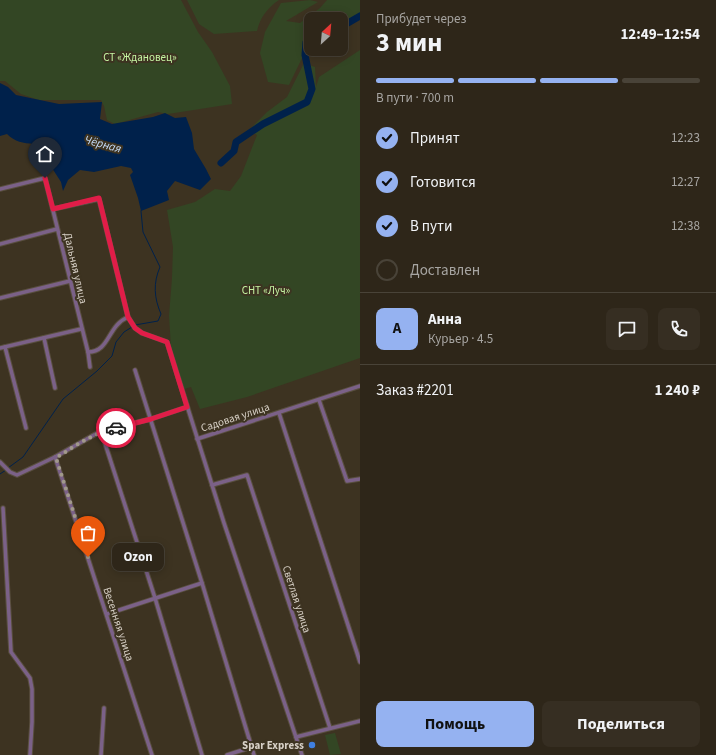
<!DOCTYPE html>
<html lang="ru">
<head>
<meta charset="utf-8">
<style>
  body { margin:0; font-family:"Source Sans 3",sans-serif; background:#362e22; color:#f1f3f6; height:100vh; display:flex; flex-direction:column; font-size:15px; white-space:nowrap }
  * { box-sizing:border-box; margin:0 }
  p { font-size:13px; color:#a7a5a2 }
  .icon { flex:none; width:22px; height:22px; fill:none; stroke:currentColor; stroke-width:2; stroke-linecap:round; stroke-linejoin:round }
  .map { position:relative; flex:1; overflow:hidden }
  .sheet { display:flex; flex-direction:column; background:#2e2619; width:356px }
  .sheet>* { flex:none }
  .needle { width:26px; rotate:26deg }
  .fabs { position:absolute; left:304px; top:12px; display:grid; gap:8px }
  .fabs a { display:grid; place-items:center; width:44px; height:44px; border-radius:8px; background:#2e2619; box-shadow:0 2px 10px #0003,0 0 0 1px #494338; font-size:20px }
  .pin { position:absolute; display:grid; place-items:center; width:34px; height:34px; color:#fff; margin:-41px -17px; border-radius:50% 50% 50% 0; rotate:-45deg; box-shadow:0 0 4px #0007 }
  .pin .icon { rotate:45deg }
  .courier { position:absolute; display:grid; place-items:center; width:40px; height:40px; margin:-20px; border:3px solid #e11d48; border-radius:50%; background:#fff; color:#222; box-shadow:0 1px 5px #0007 }
  .bubble { position:absolute; height:28px; border-radius:8px; background:#2e2619; box-shadow:0 2px 10px #0003,0 0 0 1px #494338; font-size:13px; font-weight:700; line-height:28px; text-align:center }
  .head em { font-style:normal; font-weight:700 }
  .head div { display:flex; flex-direction:column-reverse }
  .head { display:flex; align-items:center; justify-content:space-between; height:68px; padding:0 16px }
  h1 { font-size:26px; font-weight:700; line-height:30px }
  .bar { display:grid; grid-template-columns:repeat(4,1fr); gap:6px 4px; align-content:center; height:48px; padding:0 16px }
  .bar i { height:5px; border-radius:3px; background:#494338 }
  .bar .selected { background:#95b2f1 }
  .bar p { grid-column:span 4 }
  .line { display:flex; align-items:center; gap:10px; padding:0 16px; border-top:1px solid #494338 }
  .line div { flex:1 }
  .round { display:grid; place-items:center; flex:none; width:42px; height:42px; border-radius:8px; background:#362e22 }
  ol { padding:0 16px; list-style:none }
  li { display:flex; align-items:center; gap:12px; height:44px }
  li p { margin-inline-start:auto }
  li .icon { padding:4px; border-radius:50%; background:#95b2f1; color:#111; stroke-width:4 }
  li:last-child { color:#a7a5a2 }
  li i { width:22px; height:22px; border:2px solid #494338; border-radius:50% }
  .cta { display:flex; gap:8px; margin-top:auto; padding:8px 16px }
  .cta a { flex:1; height:46px; border-radius:8px; background:#95b2f1; color:#111; font-size:16px; font-weight:700; line-height:46px; text-align:center }
  .cta a+a { background:#362e22; color:#f1f3f6 }
  main { display:flex; flex:1; min-height:0 }
  .map>svg:first-child { display:block }
</style>
</head>
<body>
<main>
<div class="map">
<svg width="360" height="755" viewBox="0 0 360 755">
  <rect width="100%" height="100%" fill="#3d3321"/>
  <!-- green -->
  <g fill="#334624">
    <polygon points="0,0 181,0 198,32 212,52 230,86 232,104 168,114 158,112 115,124 107,120 104,106 101,100 39,100 21,94 5,81 0,81"/>
    <path d="M187,0H279C267,8 260,18 257,31L214,34L199,24Z"/>
    <polygon points="310,0 318,2 286,21 300,23 320,8 327,0 360,0 360,13 341,28 341,19 311,19 311,55 303,56 289,85 268,82 260,53 265,32 281,3"/>
    <polygon points="360,50 360,358 247,397 200,409 191,387 184,389 171,347 169,316 172,278 173,247 167,210 195,202 215,189 230,191 241,176 257,135 249,130 267,112 287,97 304,63 315,67 316,87 319,77"/>
    <polygon points="335,733 341,754 330,755 325,735"/>
  </g>
  <!-- water -->
  <path fill="#00214b" d="M0,83L8,87L16,95L59,104L102,102L100,119L112,124L153,117L165,113L175,118L186,117L192,133L194,149L206,169L211,179L200,190L175,181L167,191L169,200L141,211L138,198L130,175L133,172L131,168L121,166L94,172L80,170L68,180L63,191L61,182L52,168L39,159L34,144C23,143 15,142 7,134L0,136Z"/>
  <g fill="none" stroke-linecap="round" stroke-linejoin="round">
    <!-- stream -->
    <g stroke="#00214b" stroke-width="1">
      <path d="M135,325L158,321L161,314C154,298 153,283 160,267L143,232L141,211"/>
      <polyline points="8,468 23,457 63,399 97,371 112,356 116,342 124,332 132,327"/>
      <polyline points="0,474 6,470"/>
    </g>
    <!-- river -->
    <g stroke="#00214b" stroke-width="7">
      <polyline points="341,27 360,16"/>
      <polyline points="221,163 234,151 236,142 263,124 307,102 312,89 305,55 306,42 311,40"/>
    </g>
    <!-- minor casing -->
    <g stroke="#594f3f" stroke-width="5.5">
      <g id="minor">
        <path d="M0,189L45,178L88,352C110,352 107,326 128,317L135,328L142,333L167,342L224,523L302,755"/>
        <polyline points="53,209 99,199 128,317"/>
        <polyline points="0,244 57,229"/>
        <polyline points="0,298 70,281"/>
        <polyline points="44,338 55,388"/>
        <polyline points="5,347 26,428"/>
        <polyline points="0,348 81,329"/>
        <polyline points="88,352 90,367"/>
        <polyline points="135,370 202,583 254,755"/>
        <polyline points="319,400 347,481 360,479"/>
        <polyline points="279,413 360,662"/>
        <polyline points="101,431 155,598 202,755"/>
        <polyline points="197,439 360,386"/>
        <polyline points="55,457 152,755"/>
        <polyline points="0,462 10,472 17,475 55,457 101,431 151,419 187,407"/>
        <polyline points="212,485 247,475 330,728"/>
        <polyline points="3,508 11,652 30,678 32,689 32,722 30,755"/>
        <polyline points="107,614 202,583"/>
        <polyline points="296,737 360,721"/>
        <polyline points="101,755 104,708"/>
        <polyline points="227,755 252,747"/>
      </g>
    </g>
    <!-- minor -->
    <use href="#minor" stroke="#7b6188" stroke-width="3.5"/>
  </g>
  <g fill="none" stroke-linecap="round" stroke-linejoin="round">
    <!-- done -->
    <path stroke="#a1998c" stroke-width="4" stroke-dasharray="0 7.2" d="M88,557L56,458C75,446 93,433 116,428"/>
    <!-- route -->
    <polyline stroke="#e11d48" stroke-width="5" points="45,178 53,209 99,198 128,317 135,328 142,333 167,342 187,407 151,419 116,428"/>
  </g>
  <!-- markers -->
  <circle fill="#3f7fe0" stroke="#3d3321" stroke-width="1.5" cx="312" cy="745" r="4"/>
  <g text-anchor="middle" stroke-width="4" stroke-linejoin="round" paint-order="stroke">
    <!-- park labels -->
    <g font-size="11" fill="#c5f4a2" stroke="#3d3321">
      <text x="140" y="61">СТ «Ждановец»</text>
      <text x="266" y="294">СНТ «Луч»</text>
    </g>
    <!-- street labels -->
    <g font-size="11" fill="#d7d0c6" stroke="#3d3321">
      <text transform="translate(76 268) rotate(77)" y="4">Дальняя улица</text>
      <text transform="translate(235 417) rotate(-18)" y="4">Садовая улица</text>
      <text transform="translate(297 599) rotate(72)" y="4">Светлая улица</text>
      <text transform="translate(119 624) rotate(72)" y="4">Весенняя улица</text>
    </g>
    <!-- poi labels -->
    <g font-size="11" font-weight="bold" fill="#d7d0c6" stroke="#3d3321" text-anchor="end">
      <text x="304" y="749">Spar Express</text>
    </g>
    <!-- water labels -->
    <g font-size="12" font-style="italic" fill="#c4dbf7" stroke="#3d3321">
      <text transform="translate(103 144) rotate(15)" y="4">Чёрная</text>
    </g>
  </g>
</svg>
<div class="fabs">
<a><svg class="needle" viewBox="-14 -14 28 28"><path d="M0-13l5 13h-10z" fill="#e53935"/><path d="M0 13l5-13h-10z" fill="#a7a5a2"/></svg></a>
</div>
<div class="pin" style="left:88px;top:557px;background:#ea580c"><svg class="icon" aria-label="bag" viewBox="0 0 24 24"><path d="M5 8h14l-1 12H6zM9 8a3 3 0 0 1 6 0"/></svg></div>
<div class="pin" style="left:45px;top:178px;background:#1f2937"><svg class="icon" aria-label="home" viewBox="0 0 24 24"><path d="M3 11l9-7 9 7M6 9v11h12V9"/></svg></div>
<div class="courier" style="left:116px;top:428px"><svg class="icon" aria-label="car" viewBox="0 0 24 24"><path d="M5 17H2v-5l4-1 3-4h7l3 4 3 1v5h-3M9 17h6M6 11h13"/><circle cx="7" cy="17" r="2"/><circle cx="17" cy="17" r="2"/></svg></div>
<div class="bubble" style="left:112px;top:543px;width:52px">Ozon</div>
</div>
<section class="sheet">
<div class="head"><div><h1>3 мин</h1><p>Прибудет через</p></div><em>12:49–12:54</em></div>
<div class="bar"><i class="selected"></i><i class="selected"></i><i class="selected"></i><i></i><p>В пути · 700 m</p></div>
<ol>
<li><svg class="icon" aria-label="check" viewBox="0 0 24 24"><path d="M5 12l5 5 9-10"/></svg>Принят<p>12:23</p></li>
<li><svg class="icon" aria-label="check" viewBox="0 0 24 24"><path d="M5 12l5 5 9-10"/></svg>Готовится<p>12:27</p></li>
<li><svg class="icon" aria-label="check" viewBox="0 0 24 24"><path d="M5 12l5 5 9-10"/></svg>В пути<p>12:38</p></li>
<li><i></i>Доставлен</li>
</ol>
<div class="line" style="height:72px"><b class="round" style="background:#95b2f1;color:#111">А</b><div><b>Анна</b><p>Курьер · 4.5</p></div><a class="round"><svg class="icon" aria-label="chat" viewBox="0 0 24 24"><path d="M4 5h16v11H9l-5 4z"/></svg></a><a class="round"><svg class="icon" aria-label="phone" viewBox="0 0 24 24"><path d="M5 4h4l2 5-3 2q2 4 5 5l2-3 5 2v4C11 20 4 13 5 4z"/></svg></a></div>
<div class="line" style="height:52px"><div>Заказ #2201</div><b>1 240 ₽</b></div>
<div class="cta"><a>Помощь</a><a>Поделиться</a></div>
</section>
</main>
</body>
</html>
